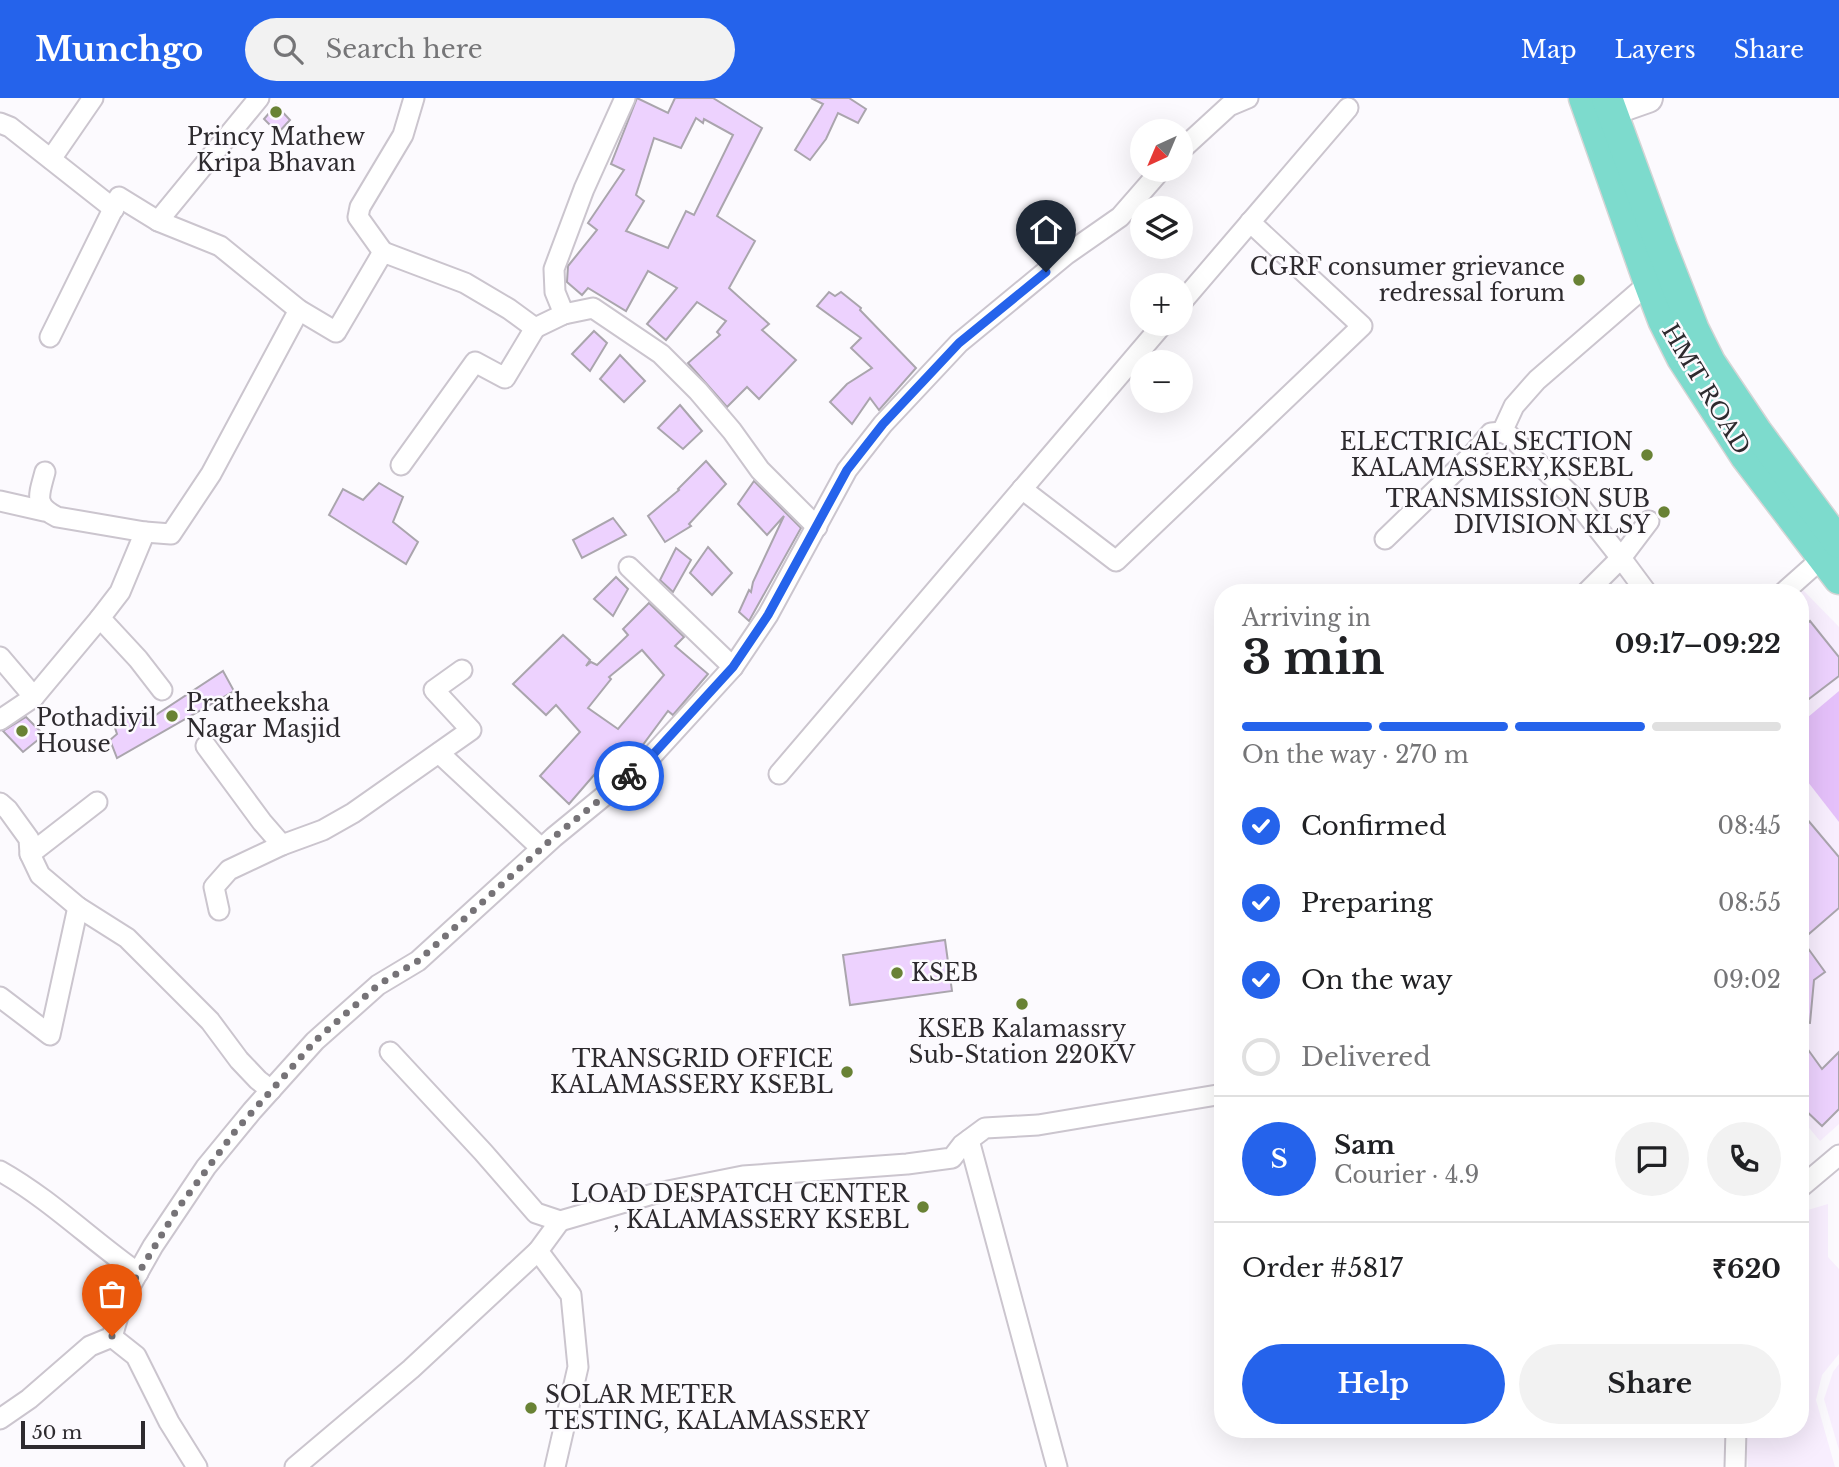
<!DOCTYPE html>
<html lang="en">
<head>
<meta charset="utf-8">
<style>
  body { margin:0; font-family:"Libre Baskerville",serif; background:#f2f2f2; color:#202124; height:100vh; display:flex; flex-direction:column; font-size:26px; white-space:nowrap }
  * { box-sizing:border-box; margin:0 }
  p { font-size:23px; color:#757577 }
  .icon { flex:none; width:38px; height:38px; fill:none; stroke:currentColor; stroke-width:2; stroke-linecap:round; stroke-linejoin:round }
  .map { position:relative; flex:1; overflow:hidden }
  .drawer { position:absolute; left:1214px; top:486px; width:595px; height:854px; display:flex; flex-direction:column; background:#fff; border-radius:28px; box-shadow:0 7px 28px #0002 }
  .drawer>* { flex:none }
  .needle { width:46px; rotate:224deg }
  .buttons { position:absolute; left:1130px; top:21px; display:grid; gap:14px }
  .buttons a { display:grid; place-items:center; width:63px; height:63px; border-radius:50%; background:#fff; box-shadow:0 7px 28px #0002; font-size:35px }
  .scale { position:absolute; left:21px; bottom:18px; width:124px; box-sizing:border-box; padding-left:7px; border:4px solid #2e2b2f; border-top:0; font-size:19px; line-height:24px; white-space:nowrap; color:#2e2b2f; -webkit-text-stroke:5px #fcfafe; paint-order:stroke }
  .pin { position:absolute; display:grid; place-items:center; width:60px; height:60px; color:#fff; margin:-72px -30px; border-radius:50% 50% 50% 0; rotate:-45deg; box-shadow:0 0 7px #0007 }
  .pin .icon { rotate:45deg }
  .courier { position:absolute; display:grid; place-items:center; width:70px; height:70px; margin:-35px; border:5px solid #2563eb; border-radius:50%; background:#fff; color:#222; box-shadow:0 2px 9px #0007 }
  .headline em { font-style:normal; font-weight:800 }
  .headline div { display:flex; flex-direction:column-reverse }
  .headline { display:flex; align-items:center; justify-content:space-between; height:119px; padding:0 28px }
  h1 { font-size:46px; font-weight:800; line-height:52px }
  .bar { display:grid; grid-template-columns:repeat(4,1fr); gap:10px 7px; align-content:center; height:84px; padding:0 28px }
  .bar i { height:9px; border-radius:5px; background:#e0e0e0 }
  .bar .current { background:#2563eb }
  .bar p { grid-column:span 4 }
  .line { display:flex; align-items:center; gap:18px; padding:0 28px; border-top:2px solid #e0e0e0 }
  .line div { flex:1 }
  .round { display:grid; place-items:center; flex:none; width:74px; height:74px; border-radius:37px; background:#f2f2f2 }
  ol { padding:0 28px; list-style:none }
  li { display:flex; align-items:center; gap:21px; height:77px }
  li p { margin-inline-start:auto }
  li .icon { padding:7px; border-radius:50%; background:#2563eb; color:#fff; stroke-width:4 }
  li:last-child { color:#757577 }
  li i { width:38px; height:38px; border:4px solid #e0e0e0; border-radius:50% }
  .cta { display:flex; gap:14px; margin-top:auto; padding:14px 28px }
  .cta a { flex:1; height:80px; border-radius:42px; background:#2563eb; color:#fff; font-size:28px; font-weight:800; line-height:80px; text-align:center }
  .cta a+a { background:#f2f2f2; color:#202124 }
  header { display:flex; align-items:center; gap:42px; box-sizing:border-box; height:98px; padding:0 35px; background:#2563eb; color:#fff }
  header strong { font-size:33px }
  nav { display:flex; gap:38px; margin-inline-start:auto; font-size:24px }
  .search { width:490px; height:63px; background:#f2f2f2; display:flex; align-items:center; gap:18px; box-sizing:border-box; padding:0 24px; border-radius:38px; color:#757577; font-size:26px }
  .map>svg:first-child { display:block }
</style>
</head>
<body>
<header>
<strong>Munchgo</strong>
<div class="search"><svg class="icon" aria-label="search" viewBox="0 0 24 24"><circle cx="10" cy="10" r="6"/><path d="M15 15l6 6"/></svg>Search here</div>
<nav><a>Map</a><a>Layers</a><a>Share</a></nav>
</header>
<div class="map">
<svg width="1839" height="1369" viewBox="0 0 1839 1369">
  <rect width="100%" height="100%" fill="#fcfafe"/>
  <!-- built -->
  <g fill="#f8eefe">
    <polygon points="1802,491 1839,529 1839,1026 1820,1043 1801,1020 1801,495 1798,495"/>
    <polygon points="1828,1106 1828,1159 1839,1171 1839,1256 1822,1277 1816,1302 1835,1369 1748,1369 1745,1332 1801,1332 1801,1114"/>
    <polygon points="1839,1266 1839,1352 1824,1301 1833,1274"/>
  </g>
  <!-- green -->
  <polygon fill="#e5c0fa" points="1839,593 1839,724 1801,675 1801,625"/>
  <!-- building -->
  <g fill="#edd2fe" stroke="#aaa5ad" stroke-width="2" fill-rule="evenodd">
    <path d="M637,0L668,15L675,0H713L762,30L717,118L755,143L729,190L769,226L762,232L796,262L759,301L747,289L727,309L688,265L720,237L717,234L726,223L697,204L666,242L647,226L677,190L648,173L626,213L588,190L582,197L567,184L568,168L597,132L588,125L624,72L611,66ZM696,20L703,25L704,21L733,37L694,117L686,113L668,150L626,133L644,103L636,97L654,40L681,50Z"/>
    <polygon points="811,0 849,0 866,11 858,25 838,15 826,41 810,62 795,52 823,6"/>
    <polygon points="276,7 290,22 278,35 264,21"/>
    <polygon points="829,194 835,198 841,194 861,210 860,212 916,270 879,312 870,300 852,326 830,304 847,286 872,270 851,250 861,240 817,208"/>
    <polygon points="594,233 607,245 590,273 572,256"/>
    <polygon points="620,257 645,283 624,304 600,281"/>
    <polygon points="680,307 702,333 683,351 658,330"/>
    <polygon points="706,363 726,386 689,426 691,428 665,444 648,418 679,392 678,391"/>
    <polygon points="754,383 801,430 749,523 739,514 749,492 751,494 753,484 784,418 767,437 738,406"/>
    <polygon points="379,385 403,399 393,424 418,444 406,466 329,417 343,391 363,402"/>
    <polygon points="613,420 626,437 582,460 573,442"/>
    <polygon points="708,449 732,475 712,497 690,475"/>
    <polygon points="676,450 691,462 673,494 660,482"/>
    <polygon points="616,479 628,491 613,518 594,501"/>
    <path d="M649,505L684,539L675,548L708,576L673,617L668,613L642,648L608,678L600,670L569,706L540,678L580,634L556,607L546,617L513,586L563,537L590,562L586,568L591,564L597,567L628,537L623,531ZM642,552L664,577L618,631L588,610L611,581L609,579Z"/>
    <polygon points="1810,523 1839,559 1839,578 1801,607 1801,531"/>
    <polygon points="223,573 234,593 117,660 110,642 117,636 113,624 146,612 145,624"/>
    <polygon points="26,619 44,637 23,654 3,633"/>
    <polygon points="1801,714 1839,759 1839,810 1802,842 1825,874 1814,882 1810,925 1801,924 1801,772 1806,767 1801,761"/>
    <polygon points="945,842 952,893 850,907 843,857"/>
    <polygon points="1809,953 1822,971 1839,954 1839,1011 1822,1028 1801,1008 1801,961"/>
  </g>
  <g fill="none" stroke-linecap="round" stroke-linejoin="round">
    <!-- street casing -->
    <g stroke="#cbc5ce" stroke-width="23">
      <g id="street">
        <polyline points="0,25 10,29 114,111"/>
        <polyline points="1181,52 1229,8 1248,0"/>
        <polyline points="51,61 93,0"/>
        <polyline points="158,123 259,0"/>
        <polyline points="383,154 358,119 360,109 403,37 414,0"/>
        <polyline points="1181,205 1348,10"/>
        <polyline points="564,216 555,194 554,171 584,91 625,0"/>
        <polyline points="50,239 119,99 158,123 220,148 299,212 336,234 383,154 465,185 509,211 535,230 564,216 593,210 661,256 698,293 732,333 760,372 817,429"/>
        <polyline points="1502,334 1514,308 1537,282 1649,185"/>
        <polyline points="401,367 475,264 505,280 535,230"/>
        <path d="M45,374C39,397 33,407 57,419L145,434L171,436L211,376L299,212"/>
        <polyline points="1022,391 1116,463 1362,228 1250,124"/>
        <polyline points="0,403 44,413"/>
        <polyline points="1385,441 1472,357 1491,335 1502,334 1510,338 1572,398 1621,460 1649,423"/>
        <polyline points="629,469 733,569"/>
        <polyline points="1586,495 1621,460 1647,495"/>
        <polyline points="1783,495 1829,454"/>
        <polyline points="100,520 138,561 162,592"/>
        <polyline points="0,559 34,599"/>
        <polyline points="0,622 34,599 100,520 120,494 145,434"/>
        <polyline points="206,648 262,724 282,747"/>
        <polyline points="439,655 541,750"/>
        <polyline points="779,676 1163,226"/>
        <polyline points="0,705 8,712 29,741 30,756 40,777 78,809 127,840 210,923 239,962 258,982 271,992"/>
        <polyline points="30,756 97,704"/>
        <polyline points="219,812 214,789 229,772 282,747 323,732 353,715 471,632 434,592 462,572"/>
        <polyline points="0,899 50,937 78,809"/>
        <polyline points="390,954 483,1054 536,1115 560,1123 653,1096 743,1078 907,1066 952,1060 962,1047 985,1030 1038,1027 1223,996"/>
        <polyline points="969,1042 1057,1369"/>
        <path d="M0,1073C50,1101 91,1142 138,1175"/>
        <polyline points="1801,1089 1839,1057"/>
        <polyline points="112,1239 136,1258 169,1324 197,1369"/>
        <polyline points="0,1321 29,1301 90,1248 112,1239 123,1201 153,1148 206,1069 252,1013 315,943 378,887 418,863 554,739 648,662 733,569 768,517 847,372 883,326 959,245 1067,156 1120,119 1161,72"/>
        <polyline points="295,1369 411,1271 538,1153"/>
        <polyline points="555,1369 578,1269 571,1197 538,1153 560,1123"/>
        <polyline points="1735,1369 1736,1332"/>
      </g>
    </g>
    <!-- secondary casing -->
    <g stroke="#cbc5ce" stroke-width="32">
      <polyline id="secondary" points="1591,20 1648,0"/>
    </g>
    <!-- primary casing -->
    <g stroke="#d5d5d5" stroke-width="33">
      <g id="primary">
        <polyline points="1584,0 1649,185 1663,222 1682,260 1746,359 1839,481"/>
        <polyline points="1607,0 1661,148 1694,232 1710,264 1757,334 1839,445"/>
      </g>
    </g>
    <!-- street -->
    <use href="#street" stroke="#fff" stroke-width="19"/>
    <!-- secondary -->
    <use href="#secondary" stroke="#fff" stroke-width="28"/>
    <!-- primary -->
    <use href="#primary" stroke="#7ddbcd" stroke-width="30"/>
  </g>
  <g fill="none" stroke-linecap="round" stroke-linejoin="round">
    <!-- done -->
    <polyline stroke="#767377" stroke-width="7" stroke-dasharray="0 12.6" points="112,1238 123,1201 176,1113 236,1032 286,976 315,943 378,887 418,863 554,739 629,678"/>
    <!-- route -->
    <polyline stroke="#2563eb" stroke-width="9" points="629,678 648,662 733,569 768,517 847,372 883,326 959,245 1046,174"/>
  </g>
  <!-- markers -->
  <g fill="#698235" stroke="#fcfafe" stroke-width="2.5">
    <circle cx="276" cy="14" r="7"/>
    <circle cx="1579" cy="182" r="7"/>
    <circle cx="1647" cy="357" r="7"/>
    <circle cx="1664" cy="414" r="7"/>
    <circle cx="172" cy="618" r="7"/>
    <circle cx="22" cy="633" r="7"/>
    <circle cx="897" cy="875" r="7"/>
    <circle cx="1022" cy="906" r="7"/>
    <circle cx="847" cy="974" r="7"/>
    <circle cx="923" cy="1109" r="7"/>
    <circle cx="531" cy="1310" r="7"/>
  </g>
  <g text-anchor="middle" stroke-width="5" stroke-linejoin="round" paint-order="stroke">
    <!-- poi labels -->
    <g font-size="23" fill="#2e2b2f" stroke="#fcfafe" text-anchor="end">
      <text x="276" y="47" text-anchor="middle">Princy Mathew<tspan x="276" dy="26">Kripa Bhavan</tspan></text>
      <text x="1565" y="177">CGRF consumer grievance<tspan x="1565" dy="26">redressal forum</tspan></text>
      <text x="1633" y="352">ELECTRICAL SECTION<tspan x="1633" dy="26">KALAMASSERY,KSEBL</tspan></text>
      <text x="1650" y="409">TRANSMISSION SUB<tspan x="1650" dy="26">DIVISION KLSY</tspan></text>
      <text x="186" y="613" text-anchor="start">Pratheeksha<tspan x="186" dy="26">Nagar Masjid</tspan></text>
      <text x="36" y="628" text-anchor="start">Pothadiyil<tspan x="36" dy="26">House</tspan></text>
      <text x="911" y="883" text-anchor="start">KSEB</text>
      <text x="1022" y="939" text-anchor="middle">KSEB Kalamassry<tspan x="1022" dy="26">Sub-Station 220KV</tspan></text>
      <text x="833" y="969">TRANSGRID OFFICE<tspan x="833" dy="26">KALAMASSERY KSEBL</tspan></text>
      <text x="909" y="1104">LOAD DESPATCH CENTER<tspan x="909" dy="26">, KALAMASSERY KSEBL</tspan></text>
      <text x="545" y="1305" text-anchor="start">SOLAR METER<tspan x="545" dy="26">TESTING, KALAMASSERY</tspan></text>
    </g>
    <!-- street labels -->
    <g font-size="23" fill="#2e2b2f" stroke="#fcfafe">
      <text transform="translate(1706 291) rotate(59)" y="8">HMT ROAD</text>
    </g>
  </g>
</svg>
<div class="buttons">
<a><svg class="needle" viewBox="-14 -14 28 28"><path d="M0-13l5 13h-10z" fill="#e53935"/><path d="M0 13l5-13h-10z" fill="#757577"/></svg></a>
<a><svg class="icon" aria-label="layers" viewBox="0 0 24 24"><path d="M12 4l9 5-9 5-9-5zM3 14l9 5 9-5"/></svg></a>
<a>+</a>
<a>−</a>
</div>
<div class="scale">50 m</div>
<div class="pin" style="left:112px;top:1238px;background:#ea580c"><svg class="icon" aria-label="bag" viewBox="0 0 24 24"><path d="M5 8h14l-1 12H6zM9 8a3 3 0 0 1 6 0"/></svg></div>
<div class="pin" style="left:1046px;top:174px;background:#1f2937"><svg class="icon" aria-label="home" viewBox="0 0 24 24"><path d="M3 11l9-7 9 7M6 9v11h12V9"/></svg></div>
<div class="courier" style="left:629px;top:678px"><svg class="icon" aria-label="bike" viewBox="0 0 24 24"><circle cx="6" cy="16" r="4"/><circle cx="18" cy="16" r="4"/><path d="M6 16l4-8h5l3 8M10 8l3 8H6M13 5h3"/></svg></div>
<section class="drawer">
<div class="headline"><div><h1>3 min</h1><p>Arriving in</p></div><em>09:17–09:22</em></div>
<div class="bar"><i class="current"></i><i class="current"></i><i class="current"></i><i></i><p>On the way · 270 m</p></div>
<ol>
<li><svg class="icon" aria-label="check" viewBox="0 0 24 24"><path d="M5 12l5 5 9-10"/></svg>Confirmed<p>08:45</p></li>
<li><svg class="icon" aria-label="check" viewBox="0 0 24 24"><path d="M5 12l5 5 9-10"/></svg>Preparing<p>08:55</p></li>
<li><svg class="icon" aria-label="check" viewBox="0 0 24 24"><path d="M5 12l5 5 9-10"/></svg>On the way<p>09:02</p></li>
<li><i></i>Delivered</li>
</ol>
<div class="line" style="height:126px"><b class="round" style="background:#2563eb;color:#fff">S</b><div><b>Sam</b><p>Courier · 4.9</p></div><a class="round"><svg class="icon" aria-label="chat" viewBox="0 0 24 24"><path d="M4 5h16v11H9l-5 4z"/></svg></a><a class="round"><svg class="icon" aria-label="phone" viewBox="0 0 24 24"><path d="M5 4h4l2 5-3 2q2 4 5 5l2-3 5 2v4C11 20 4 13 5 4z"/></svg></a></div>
<div class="line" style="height:91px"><div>Order #5817</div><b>₹620</b></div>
<div class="cta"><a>Help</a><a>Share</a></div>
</section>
</div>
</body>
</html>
